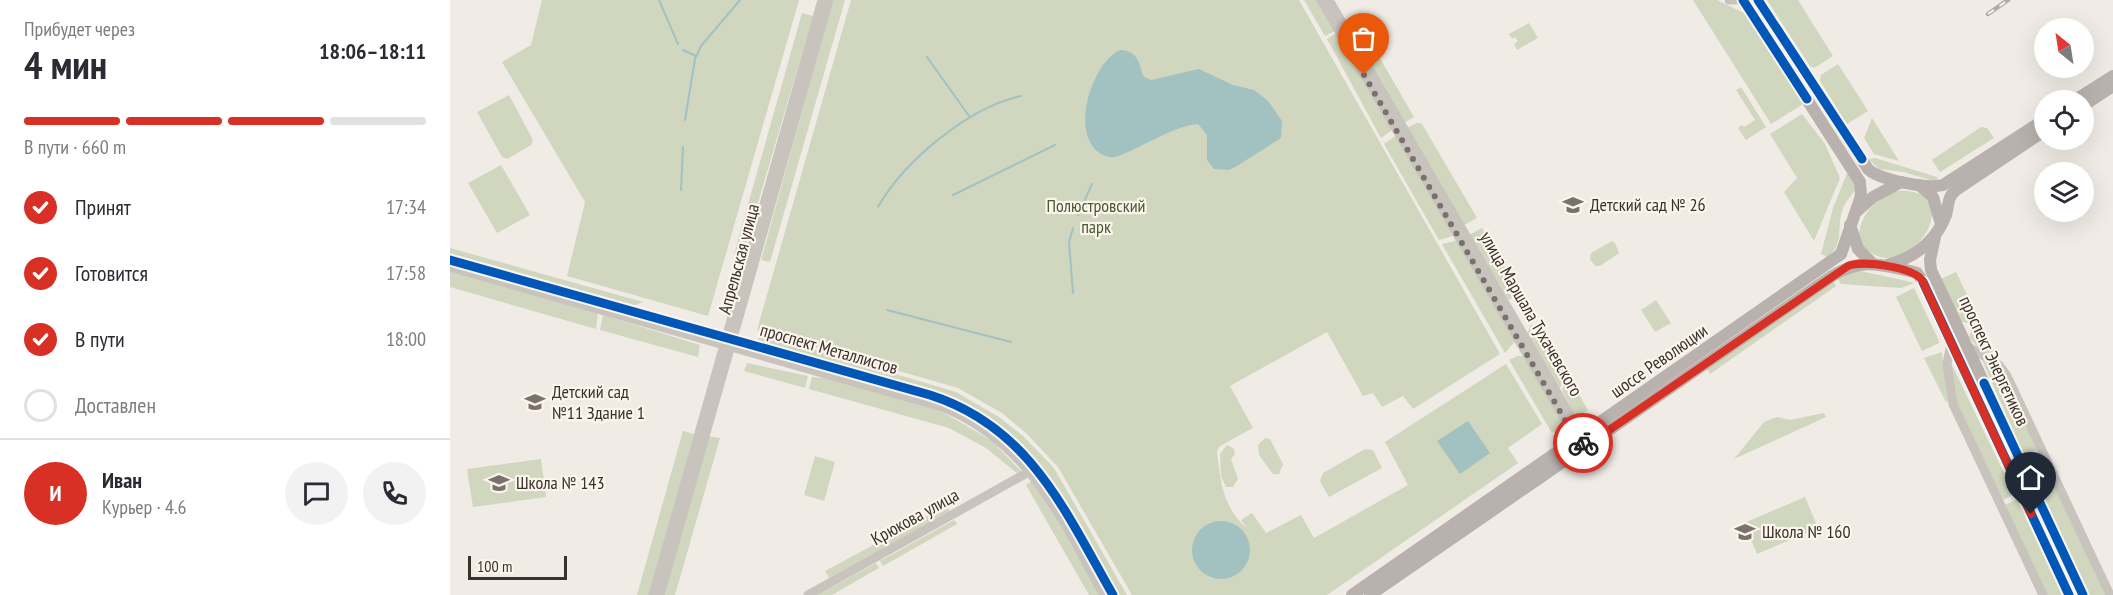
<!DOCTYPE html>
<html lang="ru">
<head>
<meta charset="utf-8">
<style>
  body { margin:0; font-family:"PT Sans Narrow",sans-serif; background:#f2f2f3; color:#2b2b33; height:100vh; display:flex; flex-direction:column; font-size:22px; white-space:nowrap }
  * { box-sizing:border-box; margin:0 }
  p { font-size:20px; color:#7c7c81 }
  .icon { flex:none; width:33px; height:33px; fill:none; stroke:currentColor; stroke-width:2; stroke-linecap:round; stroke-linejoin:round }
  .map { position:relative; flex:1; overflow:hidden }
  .details { display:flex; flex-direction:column; background:#fff; width:450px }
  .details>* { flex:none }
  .needle { width:39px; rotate:330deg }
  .tools { position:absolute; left:1584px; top:18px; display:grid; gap:12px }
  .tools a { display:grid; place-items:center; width:60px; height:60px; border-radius:50%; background:#fff; box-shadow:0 6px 24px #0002; font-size:30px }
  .scale { position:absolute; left:18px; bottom:15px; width:99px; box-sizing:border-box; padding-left:6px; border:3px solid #3b302b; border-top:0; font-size:16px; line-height:21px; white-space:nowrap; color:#3b302b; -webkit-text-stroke:4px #fbf5ee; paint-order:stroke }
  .pin { position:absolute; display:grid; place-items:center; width:51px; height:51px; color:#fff; margin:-62px -26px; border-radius:50% 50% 50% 0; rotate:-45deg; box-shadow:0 0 6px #0007 }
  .pin .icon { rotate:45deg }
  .courier { position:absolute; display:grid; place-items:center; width:60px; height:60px; margin:-30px; border:4px solid #d93025; border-radius:50%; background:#fff; color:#222; box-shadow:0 2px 8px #0007 }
  .overview em { font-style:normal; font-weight:700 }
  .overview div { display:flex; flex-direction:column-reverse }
  .overview { display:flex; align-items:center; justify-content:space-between; height:102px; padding:0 24px }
  h1 { font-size:39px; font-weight:700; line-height:45px }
  .bar { display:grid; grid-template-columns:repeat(4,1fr); gap:9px 6px; align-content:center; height:72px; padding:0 24px }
  .bar i { height:8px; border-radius:4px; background:#e1e1e2 }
  .bar .selected { background:#d93025 }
  .bar p { grid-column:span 4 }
  .line { display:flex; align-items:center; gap:15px; padding:0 24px; border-top:2px solid #e1e1e2 }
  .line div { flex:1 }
  .round { display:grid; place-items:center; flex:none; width:63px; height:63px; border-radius:32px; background:#f2f2f3 }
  ol { padding:0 24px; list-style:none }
  li { display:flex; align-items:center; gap:18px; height:66px }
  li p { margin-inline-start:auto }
  li .icon { padding:6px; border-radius:50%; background:#d93025; color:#fff; stroke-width:4 }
  li:last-child { color:#7c7c81 }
  li i { width:33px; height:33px; border:3px solid #e1e1e2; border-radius:50% }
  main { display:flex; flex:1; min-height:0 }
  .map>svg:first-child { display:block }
</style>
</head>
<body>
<main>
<section class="details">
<div class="overview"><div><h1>4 мин</h1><p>Прибудет через</p></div><em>18:06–18:11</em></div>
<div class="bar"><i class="selected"></i><i class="selected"></i><i class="selected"></i><i></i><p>В пути · 660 m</p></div>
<ol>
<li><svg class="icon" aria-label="check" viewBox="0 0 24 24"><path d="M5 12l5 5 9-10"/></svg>Принят<p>17:34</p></li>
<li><svg class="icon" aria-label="check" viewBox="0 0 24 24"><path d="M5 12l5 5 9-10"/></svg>Готовится<p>17:58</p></li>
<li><svg class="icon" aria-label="check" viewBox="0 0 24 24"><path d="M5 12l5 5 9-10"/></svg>В пути<p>18:00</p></li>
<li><i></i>Доставлен</li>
</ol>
<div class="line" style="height:108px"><b class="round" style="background:#d93025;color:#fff">И</b><div><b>Иван</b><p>Курьер · 4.6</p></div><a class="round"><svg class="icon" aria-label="chat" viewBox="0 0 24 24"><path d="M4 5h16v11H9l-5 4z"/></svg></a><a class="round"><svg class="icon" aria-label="phone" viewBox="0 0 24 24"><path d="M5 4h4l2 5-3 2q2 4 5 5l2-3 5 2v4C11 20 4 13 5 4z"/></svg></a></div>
</section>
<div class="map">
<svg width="1663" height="595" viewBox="0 0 1663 595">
  <rect width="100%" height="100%" fill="#f0ebe5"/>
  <!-- green -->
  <g fill="#d1d6bf">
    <polygon points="92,0 349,0 258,316 117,276 135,202 52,62 81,45"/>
    <polygon points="383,0 395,0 320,262 311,260"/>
    <path d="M401,0H849L1050,354L963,409L953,396L932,407L923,393L913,396L877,332L780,386L803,428L770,446L767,451C770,479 773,509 797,528L791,520L802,513L816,533L851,515L864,538L958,485L935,442L1056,364L1092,424L1058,448L1068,463L877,595H682L608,467L577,434L552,413L508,388L307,330Z"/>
    <polygon points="854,0 867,0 885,31 875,36"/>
    <polygon points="1243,0 1267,0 1294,13 1353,104 1321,124"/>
    <polygon points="1317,0 1348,0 1383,56 1364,68 1360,66"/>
    <polygon points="352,13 363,16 292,257 284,254"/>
    <polygon points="1079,23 1088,38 1067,50 1064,44 1068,41 1065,37 1062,39 1059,34"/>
    <polygon points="913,29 964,117 954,123 905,36"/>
    <polygon points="886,33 942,130 931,138 877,39"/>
    <polygon points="1388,64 1418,111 1397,124 1370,81 1371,75"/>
    <polygon points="1291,87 1316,127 1296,140 1288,128 1292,125 1294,127 1305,120 1286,90"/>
    <polygon points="59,95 83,140 81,145 57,159 52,157 27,112"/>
    <polygon points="1352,114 1375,144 1390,178 1364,241 1334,192 1347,178 1320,134"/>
    <polygon points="1422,118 1449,161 1424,154 1414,138"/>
    <polygon points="967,123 972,124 1027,218 1014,225 957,128"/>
    <polygon points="1531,127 1537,128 1544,138 1490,172 1482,160"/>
    <polygon points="945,136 1003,236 989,240 934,144"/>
    <polygon points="1425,158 1487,177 1488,180 1480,180 1454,172 1429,169 1419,159"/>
    <polygon points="51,165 80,215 47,233 18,183"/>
    <path d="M1398,171L1406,187C1403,195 1396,200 1393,208C1386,227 1395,245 1377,257L1371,254L1383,208Z"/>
    <path d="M1445,191C1529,185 1449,303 1408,239C1411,213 1423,202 1445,191Z"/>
    <polygon points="1032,228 1069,293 1059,300 1019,235"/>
    <polygon points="1006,241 1065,341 1055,353 992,244"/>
    <polygon points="1162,241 1165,243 1169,253 1150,266 1145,266 1140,259 1141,253"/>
    <polygon points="0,248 193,302 181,307 0,256"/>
    <polygon points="0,271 148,313 146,329 0,287"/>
    <polygon points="1410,271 1457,281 1464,283 1451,288 1391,284 1387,278 1395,273"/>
    <polygon points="1506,272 1528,318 1517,323 1511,321 1491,279"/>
    <polygon points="1383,281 1386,286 1260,374 1257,368"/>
    <polygon points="1464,288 1488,339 1489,343 1472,351 1446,297"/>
    <polygon points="1206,300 1221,323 1205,332 1191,310"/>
    <polygon points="153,315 250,345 248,357 150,330"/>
    <polygon points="1081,324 1083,327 1088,324 1116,373 1109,390 1077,334"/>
    <polygon points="1531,325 1547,357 1527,347 1519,337 1521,331"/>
    <path d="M310,334L506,392L549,417L573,436L604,468L677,595H667C637,543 611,480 567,439C548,421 524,408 500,398L308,340Z"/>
    <polygon points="1492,352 1498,401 1496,402 1474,358"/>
    <polygon points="1067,356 1073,356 1114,426 1102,433 1059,360"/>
    <polygon points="1532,360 1554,378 1587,450 1574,456"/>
    <polygon points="297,363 358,376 355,388 294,371"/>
    <polygon points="1501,363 1564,494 1553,500 1506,402"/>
    <polygon points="1118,376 1138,410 1126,418 1112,390"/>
    <polygon points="362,377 376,378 493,412 542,441 571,471 568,474 536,448 499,428 359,389"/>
    <polygon points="1374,413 1376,417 1284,459 1314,422 1327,417 1340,420"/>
    <polygon points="233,431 244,434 199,595 187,595"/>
    <polygon points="258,436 270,438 225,595 214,595"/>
    <polygon points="815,438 820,439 833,464 829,474 823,474 809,455 808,445"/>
    <polygon points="777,445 784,449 785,454 781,459 788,479 783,487 776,487 771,476 770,454"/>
    <polygon points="915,449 923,450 932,468 879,497 870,481 873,473"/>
    <polygon points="365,456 385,462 374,501 354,495"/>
    <polygon points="91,459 96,497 23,507 17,469"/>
    <polygon points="583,480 592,494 650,595 639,595 576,485"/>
    <polygon points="1604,485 1655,595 1640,595 1591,491"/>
    <polygon points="1355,497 1368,528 1307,554 1294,523"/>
    <polygon points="1567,499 1612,595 1597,595 1555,505"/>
    <polygon points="496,506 500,511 379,578 375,571"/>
    <polygon points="504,520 507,524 433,566 430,561"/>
    <polygon points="426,563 429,568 382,595 367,595"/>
  </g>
  <!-- water -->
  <g fill="#a1c2c1">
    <path d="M670,50C689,51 688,63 694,77L701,80L749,69L783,85L804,90L818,101L832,121L831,138L787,166L779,170L764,169L757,160V135L748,124C721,125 671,161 659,157C615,146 640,63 670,50Z"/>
    <polygon points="1018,421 1040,453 1010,474 987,441"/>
    <circle cx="771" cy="550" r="29"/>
  </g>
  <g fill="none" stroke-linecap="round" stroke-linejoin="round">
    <!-- stream -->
    <g stroke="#a1c2c1" stroke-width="2">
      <polyline points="209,0 228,44"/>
      <polyline points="233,50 246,56"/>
      <polyline points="477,57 519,116"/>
      <polyline points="235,120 245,59 251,46 290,0"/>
      <polyline points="231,190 233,147"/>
      <polyline points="503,195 605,145"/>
      <path d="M428,207C454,161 519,107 571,96"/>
      <polyline points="628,215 642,184"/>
      <polyline points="623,293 619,242 623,228"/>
      <polyline points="437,310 561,342"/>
    </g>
    <!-- minor -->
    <g stroke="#c9c3be" stroke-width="9">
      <polyline points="871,0 1118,425 1132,442"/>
      <polyline points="879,0 1134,439"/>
      <polyline points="1279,0 1295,0"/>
      <path d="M0,260L480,395C580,427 615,511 663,595"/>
      <path d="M0,267L495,408C580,444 611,519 654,595"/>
      <polyline points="1501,343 1497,364 1503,404 1593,595"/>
      <polyline points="1517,346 1549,365 1557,376 1660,595"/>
      <polyline points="203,595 372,0"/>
      <polyline points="210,595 379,0"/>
      <polyline points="358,595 584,469"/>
    </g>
    <!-- major -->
    <g stroke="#b8b1ad" stroke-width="12">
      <path d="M1308,0L1418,169C1429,180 1477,189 1493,185L1594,120"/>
      <polyline points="1625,100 1663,76"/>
      <polyline points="1634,105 1663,86"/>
      <polyline points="1469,185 1483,197 1491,224"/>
      <polyline points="1406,212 1423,197 1451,182"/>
      <polyline points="1400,225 1408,249 1423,264"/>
      <polyline points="1485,237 1480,260 1481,270 1633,595"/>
      <path d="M1437,265C1464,258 1485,243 1496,215C1499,205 1497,197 1506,190L1594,131"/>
      <polyline points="902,595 1391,254 1411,196 1410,182 1293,0"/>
      <path d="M920,595L1382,276C1411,258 1428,264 1460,271L1467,273L1472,280L1619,595"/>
    </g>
    <!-- rail casing -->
    <g stroke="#b1aca8" stroke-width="4.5">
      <polyline id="rail" points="1538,14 1558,0"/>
    </g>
    <!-- rail -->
    <use href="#rail" stroke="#fbf5ee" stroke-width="2" stroke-dasharray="7" stroke-linecap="butt"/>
    <!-- cycleway casing -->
    <g stroke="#fbf5ee" stroke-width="13">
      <g id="cycleway">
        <polyline points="1293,0 1357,99"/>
        <polyline points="1308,0 1412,159"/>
        <path d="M0,260L480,395C580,427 615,511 663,595"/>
        <polyline points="1473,282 1619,595"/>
        <polyline points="1534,383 1633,595"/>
      </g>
    </g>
    <!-- cycleway -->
    <use href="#cycleway" stroke="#0057b8" stroke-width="9"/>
  </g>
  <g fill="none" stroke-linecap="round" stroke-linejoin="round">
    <!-- done -->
    <polyline stroke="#7a716c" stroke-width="6" stroke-dasharray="0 10.8" points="914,75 1118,425 1133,443"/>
    <!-- route -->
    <path stroke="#d93025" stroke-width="8" d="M1133,443L1136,446L1398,266C1413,260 1462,267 1472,280L1581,514"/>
  </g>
  <!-- icons -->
  <defs>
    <g id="school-bare" transform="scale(1.62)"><path d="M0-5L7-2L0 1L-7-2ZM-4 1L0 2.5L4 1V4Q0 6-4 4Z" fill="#7a716c" stroke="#fbf5ee" stroke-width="2.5" paint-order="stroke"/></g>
  </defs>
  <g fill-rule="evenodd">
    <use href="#school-bare" x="1123" y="205"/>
    <use href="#school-bare" x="85" y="402"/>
    <use href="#school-bare" x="49" y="483"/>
    <use href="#school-bare" x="1295" y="532"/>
  </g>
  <g text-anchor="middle" stroke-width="4.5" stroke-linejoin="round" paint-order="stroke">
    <!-- poi labels -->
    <g font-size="18" fill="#3b302b" stroke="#fbf5ee" text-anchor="start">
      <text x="1140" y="211">Детский сад № 26</text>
      <text x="102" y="398">Детский сад<tspan x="102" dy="21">№11 Здание 1</tspan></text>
      <text x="66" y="489">Школа № 143</text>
      <text x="1312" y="538">Школа № 160</text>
    </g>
    <!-- park labels -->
    <g font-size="18" fill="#4a5a2e" stroke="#fbf5ee">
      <text x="646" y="212">Полюстровский<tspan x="646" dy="21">парк</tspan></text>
    </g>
    <!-- street labels -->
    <g font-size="18" fill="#3b302b" stroke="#fbf5ee">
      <text transform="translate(289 259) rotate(-75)" y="6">Апрельская улица</text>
      <text transform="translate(1081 314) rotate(60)" y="6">улица Маршала Тухачевского</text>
      <text transform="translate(379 349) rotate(16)" y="6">проспект Металлистов</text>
      <text transform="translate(1209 361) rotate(-35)" y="6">шоссе Революции</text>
      <text transform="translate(1544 361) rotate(65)" y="6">проспект Энергетиков</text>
      <text transform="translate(465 517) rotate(-29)" y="6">Крюкова улица</text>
    </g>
  </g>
</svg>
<div class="tools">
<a><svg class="needle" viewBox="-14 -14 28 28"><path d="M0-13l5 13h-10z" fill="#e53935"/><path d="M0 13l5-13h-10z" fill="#7c7c81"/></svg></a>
<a><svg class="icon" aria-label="locate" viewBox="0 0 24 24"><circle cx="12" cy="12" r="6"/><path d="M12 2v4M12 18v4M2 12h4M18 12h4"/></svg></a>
<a><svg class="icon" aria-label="layers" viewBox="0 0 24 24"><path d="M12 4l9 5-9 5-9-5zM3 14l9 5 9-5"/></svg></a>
</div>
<div class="scale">100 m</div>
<div class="pin" style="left:914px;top:75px;background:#ea580c"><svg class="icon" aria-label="bag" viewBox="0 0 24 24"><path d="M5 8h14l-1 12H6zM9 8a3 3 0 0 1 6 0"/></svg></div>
<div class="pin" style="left:1581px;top:514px;background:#1f2937"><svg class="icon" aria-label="home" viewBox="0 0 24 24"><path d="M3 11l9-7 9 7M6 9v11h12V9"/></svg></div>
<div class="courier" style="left:1133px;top:443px"><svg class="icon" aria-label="bike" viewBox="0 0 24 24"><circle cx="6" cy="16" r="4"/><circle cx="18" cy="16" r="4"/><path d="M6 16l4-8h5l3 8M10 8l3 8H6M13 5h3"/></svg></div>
</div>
</main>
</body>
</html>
